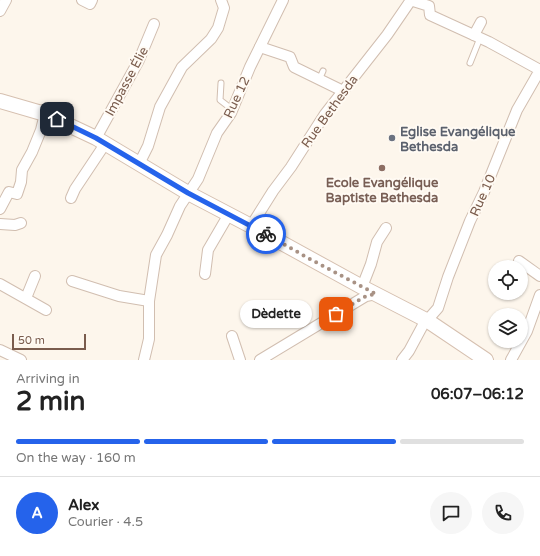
<!DOCTYPE html>
<html lang="en">
<head>
<meta charset="utf-8">
<style>
  body { margin:0; font-family:"Varela Round",sans-serif; background:#f6f6f6; color:#222; height:100vh; display:flex; flex-direction:column; font-size:15px; white-space:nowrap }
  * { box-sizing:border-box; margin:0 }
  p { font-size:13px; color:#767676 }
  .icon { flex:none; width:22px; height:22px; fill:none; stroke:currentColor; stroke-width:2; stroke-linecap:round; stroke-linejoin:round }
  .map { position:relative; height:360px; overflow:hidden }
  .details { display:flex; flex-direction:column; background:#fff; flex:1 }
  .details>* { flex:none }
  .buttons { position:absolute; left:488px; top:260px; display:grid; gap:8px }
  .buttons a { display:grid; place-items:center; width:40px; height:40px; border-radius:50%; background:#fff; box-shadow:0 1px 3px #0004; font-size:20px }
  .scale { position:absolute; left:12px; bottom:10px; width:74px; box-sizing:border-box; padding-left:4px; border:2px solid #7a5c4d; border-top:0; font-size:11px; line-height:14px; white-space:nowrap; color:#7a5c4d; -webkit-text-stroke:3px #fffaf3; paint-order:stroke }
  .pin { position:absolute; display:grid; place-items:center; width:34px; height:34px; color:#fff; margin:-17px; border-radius:8px; box-shadow:0 2px 6px #0006 }
  .courier { position:absolute; display:grid; place-items:center; width:40px; height:40px; margin:-20px; border:3px solid #2563eb; border-radius:50%; background:#fff; color:#222; box-shadow:0 1px 5px #0007 }
  .bubble { position:absolute; height:28px; border-radius:14px; background:#fff; box-shadow:0 1px 3px #0004; font-size:13px; font-weight:700; line-height:28px; text-align:center }
  .head em { font-style:normal; font-weight:700 }
  .head div { display:flex; flex-direction:column-reverse }
  .head { display:flex; align-items:center; justify-content:space-between; height:68px; padding:0 16px }
  h1 { font-size:26px; font-weight:700; line-height:30px }
  .bar { display:grid; grid-template-columns:repeat(4,1fr); gap:6px 4px; align-content:center; height:48px; padding:0 16px }
  .bar i { height:5px; border-radius:3px; background:#e0e0e0 }
  .bar .selected { background:#2563eb }
  .bar p { grid-column:span 4 }
  .line { display:flex; align-items:center; gap:10px; padding:0 16px; border-top:1px solid #e0e0e0 }
  .line div { flex:1 }
  .round { display:grid; place-items:center; flex:none; width:42px; height:42px; border-radius:21px; background:#f6f6f6 }
  .map>svg:first-child { display:block }
</style>
</head>
<body>
<div class="map">
<svg width="540" height="360" viewBox="0 0 540 360">
  <rect width="100%" height="100%" fill="#fdf6ec"/>
  <g fill="none" stroke-linecap="round" stroke-linejoin="round">
    <!-- service casing -->
    <g stroke="#d1beb0" stroke-width="7">
      <g id="service">
        <polyline points="470,63 480,38"/>
        <polyline points="319,80 323,71"/>
        <polyline points="221,83 220,100 233,110"/>
      </g>
    </g>
    <!-- minor casing -->
    <g stroke="#d1beb0" stroke-width="12">
      <g id="minor">
        <polyline points="82,0 90,4 92,0"/>
        <polyline points="0,11 6,0"/>
        <polyline points="474,35 481,22"/>
        <polyline points="260,47 290,57 294,67 343,91"/>
        <polyline points="96,138 139,60 154,24"/>
        <polyline points="139,164 148,146 160,107 182,67 211,39 218,28 224,8 221,0"/>
        <polyline points="71,198 75,189 105,144"/>
        <polyline points="0,209 9,192 17,194 21,182 22,170 32,152 41,130 45,114"/>
        <polyline points="0,224 15,225 21,223"/>
        <polyline points="251,226 273,191 291,167 325,114 387,35 411,0"/>
        <polyline points="519,261 540,276"/>
        <polyline points="205,274 208,250 229,214"/>
        <polyline points="72,281 119,296 149,301"/>
        <polyline points="0,284 46,310"/>
        <polyline points="362,287 371,264 377,242 386,228"/>
        <polyline points="26,298 35,276"/>
        <polyline points="232,336 240,360"/>
        <polyline points="0,350 21,360"/>
        <polyline points="144,360 149,339 149,301 156,255 167,235 180,206 198,179 217,133 231,113 250,67 283,0"/>
        <polyline points="260,360 366,296 376,294"/>
        <polyline points="402,360 409,351 423,325 438,308 448,277 470,221 484,192 517,110 540,70 489,42 430,15 429,6 410,0"/>
        <polyline points="511,360 527,331 540,295"/>
      </g>
    </g>
    <!-- secondary casing -->
    <g stroke="#d6c0b0" stroke-width="16">
      <polyline id="secondary" points="0,101 45,114 96,138 188,193 251,226 362,287 428,321 486,360"/>
    </g>
    <!-- service -->
    <use href="#service" stroke="#fff" stroke-width="5"/>
    <!-- minor -->
    <use href="#minor" stroke="#fff" stroke-width="10"/>
    <!-- secondary -->
    <use href="#secondary" stroke="#fff" stroke-width="14"/>
  </g>
  <g fill="none" stroke-linecap="round" stroke-linejoin="round">
    <!-- done -->
    <polyline stroke="#a89285" stroke-width="4" stroke-dasharray="0 7.2" points="266,234 308,258 376,294 366,296 336,314"/>
    <!-- route -->
    <polyline stroke="#2563eb" stroke-width="5" points="57,119 96,138 188,193 266,234"/>
  </g>
  <!-- markers -->
  <circle fill="#6b7280" stroke="#fffaf3" stroke-width="1.5" cx="392" cy="138" r="4"/>
  <circle fill="#8d6e63" stroke="#fffaf3" stroke-width="1.5" cx="382" cy="168" r="4"/>
  <g text-anchor="middle" stroke-width="4" stroke-linejoin="round" paint-order="stroke">
    <!-- street labels -->
    <g font-size="13" fill="#7a5c4d" stroke="#fffaf3">
      <text transform="translate(126 81) rotate(-62)" y="5">Impasse Élie</text>
      <text transform="translate(236 97) rotate(-65)" y="5">Rue 12</text>
      <text transform="translate(329 111) rotate(-54)" y="5">Rue Bethesda</text>
      <text transform="translate(482 195) rotate(-66)" y="5">Rue 10</text>
    </g>
    <!-- worship labels -->
    <g font-size="13" font-weight="bold" fill="#5b616d" stroke="#fffaf3" text-anchor="start">
      <text x="400" y="136">Eglise Evangélique<tspan x="400" dy="15">Bethesda</tspan></text>
    </g>
    <!-- education labels -->
    <g font-size="13" font-weight="bold" fill="#785e54" stroke="#fffaf3">
      <text x="382" y="187">Ecole Evangélique<tspan x="382" dy="15">Baptiste Bethesda</tspan></text>
    </g>
  </g>
</svg>
<div class="buttons">
<a><svg class="icon" aria-label="locate" viewBox="0 0 24 24"><circle cx="12" cy="12" r="6"/><path d="M12 2v4M12 18v4M2 12h4M18 12h4"/></svg></a>
<a><svg class="icon" aria-label="layers" viewBox="0 0 24 24"><path d="M12 4l9 5-9 5-9-5zM3 14l9 5 9-5"/></svg></a>
</div>
<div class="scale">50 m</div>
<div class="pin" style="left:336px;top:314px;background:#ea580c"><svg class="icon" aria-label="bag" viewBox="0 0 24 24"><path d="M5 8h14l-1 12H6zM9 8a3 3 0 0 1 6 0"/></svg></div>
<div class="pin" style="left:57px;top:119px;background:#1f2937"><svg class="icon" aria-label="home" viewBox="0 0 24 24"><path d="M3 11l9-7 9 7M6 9v11h12V9"/></svg></div>
<div class="courier" style="left:266px;top:234px"><svg class="icon" aria-label="bike" viewBox="0 0 24 24"><circle cx="6" cy="16" r="4"/><circle cx="18" cy="16" r="4"/><path d="M6 16l4-8h5l3 8M10 8l3 8H6M13 5h3"/></svg></div>
<div class="bubble" style="left:240px;top:300px;width:72px">Dèdette</div>
</div>
<section class="details">
<div class="head"><div><h1>2 min</h1><p>Arriving in</p></div><em>06:07–06:12</em></div>
<div class="bar"><i class="selected"></i><i class="selected"></i><i class="selected"></i><i></i><p>On the way · 160 m</p></div>
<div class="line" style="height:72px"><b class="round" style="background:#2563eb;color:#fff">A</b><div><b>Alex</b><p>Courier · 4.5</p></div><a class="round"><svg class="icon" aria-label="chat" viewBox="0 0 24 24"><path d="M4 5h16v11H9l-5 4z"/></svg></a><a class="round"><svg class="icon" aria-label="phone" viewBox="0 0 24 24"><path d="M5 4h4l2 5-3 2q2 4 5 5l2-3 5 2v4C11 20 4 13 5 4z"/></svg></a></div>
</section>
</body>
</html>
